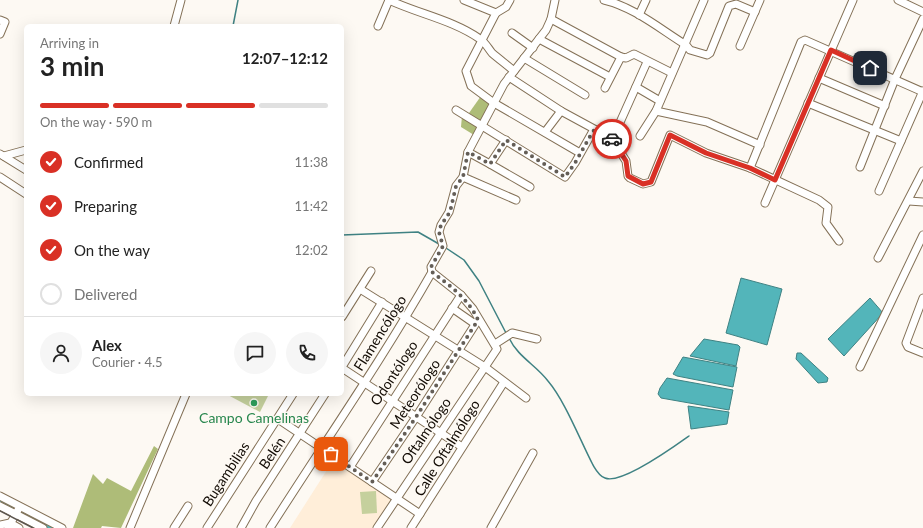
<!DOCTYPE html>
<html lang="en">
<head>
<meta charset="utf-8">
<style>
  body { margin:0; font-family:Lato,sans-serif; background:#f6f6f6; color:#222; height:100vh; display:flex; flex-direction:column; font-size:15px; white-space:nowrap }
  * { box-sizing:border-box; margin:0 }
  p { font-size:13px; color:#767676 }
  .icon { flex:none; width:22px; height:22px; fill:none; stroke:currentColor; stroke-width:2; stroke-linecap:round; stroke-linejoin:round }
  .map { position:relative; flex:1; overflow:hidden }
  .drawer { position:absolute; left:24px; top:24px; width:320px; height:372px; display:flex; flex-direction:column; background:#fff; border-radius:6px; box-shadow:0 4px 16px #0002 }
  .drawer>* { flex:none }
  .pin { position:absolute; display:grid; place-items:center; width:34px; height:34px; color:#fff; margin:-17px; border-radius:8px; box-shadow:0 2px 6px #0006 }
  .courier { position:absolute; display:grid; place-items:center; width:40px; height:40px; margin:-20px; border:3px solid #d93025; border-radius:50%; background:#fff; color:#222; box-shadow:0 1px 5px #0007 }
  .headline em { font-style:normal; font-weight:700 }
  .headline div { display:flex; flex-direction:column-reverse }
  .headline { display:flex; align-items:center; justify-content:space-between; height:68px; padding:0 16px }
  h1 { font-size:26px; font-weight:700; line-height:30px }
  .bar { display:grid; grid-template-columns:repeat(4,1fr); gap:6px 4px; align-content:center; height:48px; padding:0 16px }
  .bar i { height:5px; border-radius:3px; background:#e0e0e0 }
  .bar .selected { background:#d93025 }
  .bar p { grid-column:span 4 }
  .line { display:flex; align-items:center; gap:10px; padding:0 16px; border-top:1px solid #e0e0e0 }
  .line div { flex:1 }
  .round { display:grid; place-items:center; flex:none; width:42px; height:42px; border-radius:21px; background:#f6f6f6 }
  ol { padding:0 16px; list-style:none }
  li { display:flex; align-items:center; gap:12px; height:44px }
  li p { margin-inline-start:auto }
  li .icon { padding:4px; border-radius:50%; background:#d93025; color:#fff; stroke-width:4 }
  li:last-child { color:#767676 }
  li i { width:22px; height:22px; border:2px solid #e0e0e0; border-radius:50% }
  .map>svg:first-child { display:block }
</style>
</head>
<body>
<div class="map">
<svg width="923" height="528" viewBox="0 0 923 528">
  <rect width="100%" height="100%" fill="#fdf9f3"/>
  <!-- built -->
  <polygon fill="#ffeed9" points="334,459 393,499 373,528 290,528"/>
  <!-- green -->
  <g fill="#c5d09d">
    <polygon points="226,394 269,394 260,412"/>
    <polygon points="376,491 377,513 362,514 360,492"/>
  </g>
  <!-- forest -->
  <g fill="#aebc78">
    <polygon points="481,96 491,102 481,122 469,113"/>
    <polygon points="462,116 480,126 474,135 461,127"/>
    <polygon points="154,446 158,449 121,528 102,526 101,528 73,528 93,474 103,484 107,478 131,491"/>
  </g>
  <!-- water -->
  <g fill="#53b5ba" stroke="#3f8283">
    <polygon points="741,278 782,289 767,345 726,333"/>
    <polygon points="870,298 883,313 844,356 828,339"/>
    <polygon points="704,339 738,345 740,347 736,366 690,356"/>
    <polygon points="797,353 801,353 828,378 827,382 818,383 796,359"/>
    <polygon points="683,357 737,367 733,387 677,376 673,374"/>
    <polygon points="667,378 733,390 729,410 661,398 658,394 660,388"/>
    <polygon points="688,406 729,412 727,424 691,429"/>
  </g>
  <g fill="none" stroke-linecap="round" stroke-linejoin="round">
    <!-- stream -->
    <g stroke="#3f8283" stroke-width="1.5">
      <polyline points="233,26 238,0"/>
      <polyline points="342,235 418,232 439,244"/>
      <polyline points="446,248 464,260 479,281 506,333"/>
      <path d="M509,338C518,357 536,365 548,381C565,401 580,440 593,465C596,470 599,476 605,478C621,485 675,446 689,436"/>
    </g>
    <!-- canal -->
    <polyline stroke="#53b5ba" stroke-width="5" points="0,502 51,528"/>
    <!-- minor casing -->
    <g stroke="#847157" stroke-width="9">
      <g id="minor">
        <path d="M389,0C419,14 453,20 480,39C485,42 488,48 492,53C499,59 507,65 514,71"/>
        <polyline points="464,0 496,13 466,71 471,86 494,103 580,153"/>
        <path d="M604,0C634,7 660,29 686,45L690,50L707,55L710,53L729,6L736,4L755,12"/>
        <polyline points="898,0 923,12"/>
        <polyline points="496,13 506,7 510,0"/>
        <polyline points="639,15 646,0"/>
        <polyline points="551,19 621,57"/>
        <polyline points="0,20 5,22 0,34"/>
        <polyline points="174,26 181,0"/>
        <polyline points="378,26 389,0"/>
        <polyline points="512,33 533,48"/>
        <polyline points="539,39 610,77"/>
        <polyline points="740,46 760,0"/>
        <polyline points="524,58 585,95"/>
        <polyline points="509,77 561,111 596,130 605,132 612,139 626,161 628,176 630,178 643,184 651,182 670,135 706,153 750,168 819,200 828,207 826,223 839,241"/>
        <polyline points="819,78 885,106"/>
        <polyline points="636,87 660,101"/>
        <polyline points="605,88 621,57 626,58 634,54 672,73"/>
        <polyline points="808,103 901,141"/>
        <polyline points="456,110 565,177 575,163 593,131 596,130"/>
        <polyline points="656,111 707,122 760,145"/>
        <polyline points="545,132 561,111"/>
        <polyline points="605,132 613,132 617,129 647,62"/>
        <polyline points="640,136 656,111 704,0"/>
        <polyline points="468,152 504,84 546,30 551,19 555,0"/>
        <polyline points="0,154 26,170"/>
        <polyline points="4,156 26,150"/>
        <polyline points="490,164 530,187"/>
        <polyline points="860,167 895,79 923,19"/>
        <polyline points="750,168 801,42 805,40 923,92"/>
        <polyline points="0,177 26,194"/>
        <polyline points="463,177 516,200"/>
        <polyline points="879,191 923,91"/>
        <polyline points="909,201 923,202"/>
        <polyline points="765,203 853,0"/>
        <polyline points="878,258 923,171"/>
        <polyline points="360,289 485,367 526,398"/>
        <polyline points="923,298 906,343 908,347 923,353"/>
        <polyline points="452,308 475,324"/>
        <polyline points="342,317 371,271"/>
        <polyline points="495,344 512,333 537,339"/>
        <polyline points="342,367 382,302"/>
        <polyline points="860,367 923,235"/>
        <polyline points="342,368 462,447"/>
        <polyline points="278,419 420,514"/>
        <polyline points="350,467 461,295"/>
        <polyline points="372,482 416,417 478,320"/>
        <polyline points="0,496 62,528"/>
        <polyline points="0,506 43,528"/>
        <polyline points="0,525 10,523 19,528"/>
        <polyline points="8,528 18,510"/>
        <polyline points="130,528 186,394"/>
        <polyline points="174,528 188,506"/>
        <polyline points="207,528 293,394"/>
        <polyline points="241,528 256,501 325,394"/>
        <path d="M270,528C324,443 382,360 432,272"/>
        <polyline points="377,528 497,349 473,309 461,295 432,272 431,267 443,246 439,232 441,225 449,212 456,186 463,177 468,152 490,164 506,140"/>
        <polyline points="411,528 504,382"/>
        <polyline points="491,528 533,453"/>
      </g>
    </g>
    <!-- minor -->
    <use href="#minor" stroke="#fff" stroke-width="7"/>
    <!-- rail -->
    <polyline stroke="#5c564f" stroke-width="1.5" points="0,511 33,528"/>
  </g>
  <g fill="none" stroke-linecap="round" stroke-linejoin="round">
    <!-- done -->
    <path stroke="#645e57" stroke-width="4" stroke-dasharray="0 7.2" d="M331,454L372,482L416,417L478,320C468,298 450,286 432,272L431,267L443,246L439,232L441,225L450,212L456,186L463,177L468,152L490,164L506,140L565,177L575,163L593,131L596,130L605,132L612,139"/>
    <!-- route -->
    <polyline stroke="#d93025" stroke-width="5" points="612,139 626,161 628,176 643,184 651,182 670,135 706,153 750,168 775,180 831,50 870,68"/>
  </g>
  <!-- markers -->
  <circle fill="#2e9e5b" stroke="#fdf9f3" stroke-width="1.5" cx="254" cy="403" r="4"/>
  <g text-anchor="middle" stroke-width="3" stroke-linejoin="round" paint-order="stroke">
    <!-- street labels -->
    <g font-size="14" fill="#110a03" stroke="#fdf9f3">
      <text transform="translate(380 333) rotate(-58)" y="5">Flamencólogo</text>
      <text transform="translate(394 373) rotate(-57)" y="5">Odontólogo</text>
      <text transform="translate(415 394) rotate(-57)" y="5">Meteorólogo</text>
      <text transform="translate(426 431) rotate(-56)" y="5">Oftalmólogo</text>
      <text transform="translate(447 448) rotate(-58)" y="5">Calle Oftalmólogo</text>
      <text transform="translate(272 453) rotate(-56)" y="5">Belén</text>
      <text transform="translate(226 474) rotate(-57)" y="5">Bugambilias</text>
    </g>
    <!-- leisure labels -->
    <g font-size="14" fill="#27864d" stroke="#fdf9f3">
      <text x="254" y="423">Campo Camelinas</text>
    </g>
  </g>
</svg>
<div class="pin" style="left:331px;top:454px;background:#ea580c"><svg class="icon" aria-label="bag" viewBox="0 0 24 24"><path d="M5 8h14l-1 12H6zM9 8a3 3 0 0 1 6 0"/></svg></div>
<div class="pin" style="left:870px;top:68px;background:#1f2937"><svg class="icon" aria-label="home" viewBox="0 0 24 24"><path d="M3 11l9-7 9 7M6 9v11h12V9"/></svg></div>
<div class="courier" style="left:612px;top:139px"><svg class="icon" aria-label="car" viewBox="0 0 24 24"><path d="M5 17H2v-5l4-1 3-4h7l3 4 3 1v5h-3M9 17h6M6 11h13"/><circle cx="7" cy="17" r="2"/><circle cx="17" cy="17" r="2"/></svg></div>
<section class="drawer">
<div class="headline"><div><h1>3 min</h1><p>Arriving in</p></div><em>12:07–12:12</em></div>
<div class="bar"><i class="selected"></i><i class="selected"></i><i class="selected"></i><i></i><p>On the way · 590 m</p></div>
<ol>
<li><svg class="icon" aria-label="check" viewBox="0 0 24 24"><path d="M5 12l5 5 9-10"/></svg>Confirmed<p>11:38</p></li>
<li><svg class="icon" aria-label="check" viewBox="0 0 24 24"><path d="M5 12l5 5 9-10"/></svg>Preparing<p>11:42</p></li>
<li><svg class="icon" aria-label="check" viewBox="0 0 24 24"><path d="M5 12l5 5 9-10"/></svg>On the way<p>12:02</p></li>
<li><i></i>Delivered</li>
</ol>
<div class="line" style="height:72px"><a class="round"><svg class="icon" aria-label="person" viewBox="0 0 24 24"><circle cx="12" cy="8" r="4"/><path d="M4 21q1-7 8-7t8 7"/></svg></a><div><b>Alex</b><p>Courier · 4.5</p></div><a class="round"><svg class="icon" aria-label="chat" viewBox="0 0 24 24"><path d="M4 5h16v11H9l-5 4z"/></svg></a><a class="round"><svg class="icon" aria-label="phone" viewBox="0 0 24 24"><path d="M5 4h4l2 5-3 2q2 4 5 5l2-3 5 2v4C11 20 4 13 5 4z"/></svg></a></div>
</section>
</div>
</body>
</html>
